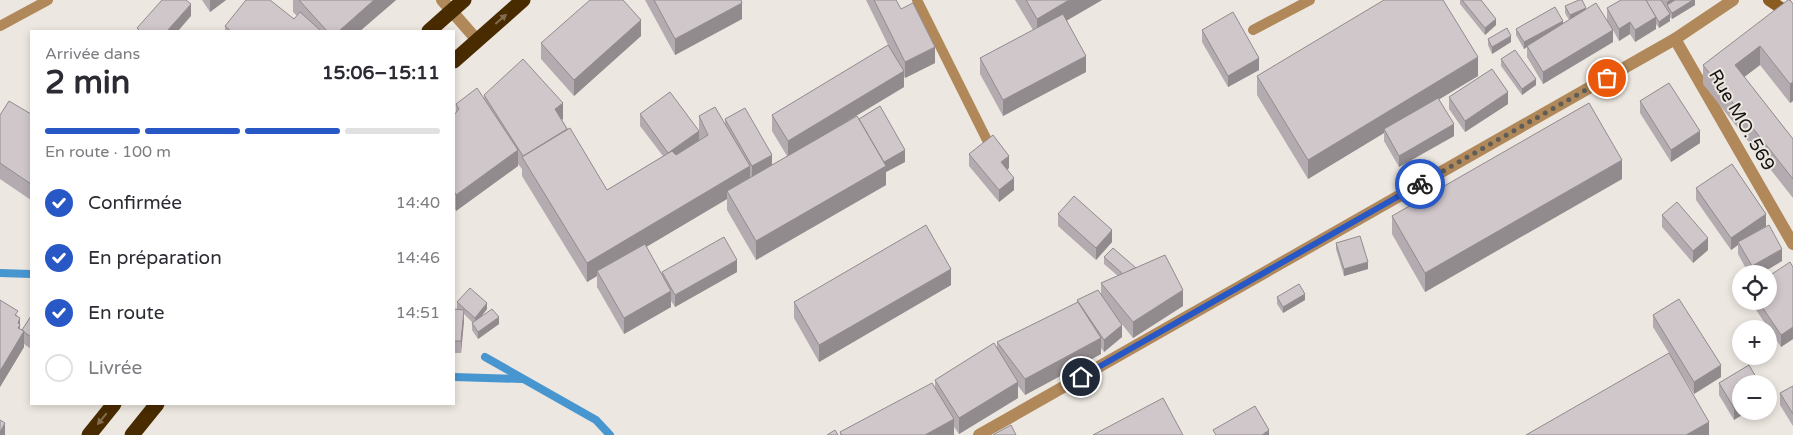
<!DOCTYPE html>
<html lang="fr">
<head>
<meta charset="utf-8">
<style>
  body { margin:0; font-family:"Varela Round",sans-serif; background:#f2f2f3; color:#2b2b33; height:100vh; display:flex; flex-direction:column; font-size:19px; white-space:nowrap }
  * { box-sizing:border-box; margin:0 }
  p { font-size:16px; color:#7c7c81 }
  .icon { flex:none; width:28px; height:28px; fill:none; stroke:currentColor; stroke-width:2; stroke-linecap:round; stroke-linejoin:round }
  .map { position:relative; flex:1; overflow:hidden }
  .details { position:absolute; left:30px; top:30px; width:425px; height:375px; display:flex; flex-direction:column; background:#fff; border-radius:0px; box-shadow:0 2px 8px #0003 }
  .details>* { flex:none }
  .buttons { position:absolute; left:1732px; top:265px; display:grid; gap:10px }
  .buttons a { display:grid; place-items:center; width:45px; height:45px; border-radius:50%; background:#fff; box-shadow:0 2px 8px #0003; font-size:25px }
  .pin { position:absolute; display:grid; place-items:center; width:42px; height:42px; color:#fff; margin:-21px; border:2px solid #fff; border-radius:50%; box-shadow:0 1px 5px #0007 }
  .courier { position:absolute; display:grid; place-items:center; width:50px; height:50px; margin:-25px; border:4px solid #2858c6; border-radius:50%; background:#fff; color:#222; box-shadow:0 1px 6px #0007 }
  .overview em { font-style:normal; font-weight:800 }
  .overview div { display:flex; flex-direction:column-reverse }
  .overview { display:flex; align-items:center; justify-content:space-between; height:85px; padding:0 15px }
  h1 { font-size:32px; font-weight:800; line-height:38px }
  .bar { display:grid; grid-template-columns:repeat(4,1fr); gap:8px 5px; align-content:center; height:60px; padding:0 15px }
  .bar i { height:6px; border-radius:4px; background:#e1e1e2 }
  .bar .active { background:#2858c6 }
  .bar p { grid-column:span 4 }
  ol { padding:0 15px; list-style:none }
  li { display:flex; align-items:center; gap:15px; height:55px }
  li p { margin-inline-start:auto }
  li .icon { padding:5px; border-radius:50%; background:#2858c6; color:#fff; stroke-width:4 }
  li:last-child { color:#7c7c81 }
  li i { width:28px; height:28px; border:2px solid #e1e1e2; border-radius:50% }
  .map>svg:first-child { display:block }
</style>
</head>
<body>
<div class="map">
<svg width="1793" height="435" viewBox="0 0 1793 435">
  <rect width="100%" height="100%" fill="#ece7e0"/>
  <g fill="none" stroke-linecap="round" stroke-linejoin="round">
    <!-- stream -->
    <g stroke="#4796d0" stroke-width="8">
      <polyline points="0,273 31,274"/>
      <polyline points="485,357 596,420 610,435"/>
      <polyline points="454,377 522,379"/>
    </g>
    <!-- lane -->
    <g stroke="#b08859" stroke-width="10">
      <polyline points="917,0 989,144"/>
      <polyline points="0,26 48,0"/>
      <polyline points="1253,30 1310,0"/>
    </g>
    <!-- street -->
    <g stroke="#b08859" stroke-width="12">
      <polyline points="442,0 477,40"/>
      <polyline points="1675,39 1793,244"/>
      <polyline points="979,435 1675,39 1733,0"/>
    </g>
    <!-- secondary -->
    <polyline stroke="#8a5c1f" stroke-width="12" points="1769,0 1793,16"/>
    <!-- highway -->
    <g stroke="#492b00" stroke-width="15">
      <polyline points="429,31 464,0"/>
      <polyline points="454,61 523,0"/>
      <polyline points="89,435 114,404"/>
      <polyline points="132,435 157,404"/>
    </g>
  </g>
  <!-- wall -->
  <g fill="#b3abaf">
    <polygon points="202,0 226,0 210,12"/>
    <polygon points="293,0 396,0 360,31 225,31 225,26 294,19 297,16 293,12"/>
    <polygon points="645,0 741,0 742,19 675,55"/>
    <polygon points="866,0 896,0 901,9 935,63 905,78 904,76 904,87 847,121 859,119 905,162 886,172 886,185 756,260 727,210 727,199 646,247 662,274 662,272 737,272 675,307 671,301 671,307 624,334 597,287 597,276 587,282 522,176 522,169 518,164 518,166 456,211 454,207 454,115 456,113 456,104 484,98 484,95 563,119 562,120 607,190 663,156 640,126 640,114 699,131 699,116 725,123 725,119 772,165 787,156 772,131 772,115 891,51"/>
    <polygon points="1015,0 1102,0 1067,20 1086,72 1003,116 980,74 980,58 1033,30"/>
    <polygon points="1460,0 1481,0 1496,25 1485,35 1460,4"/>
    <polygon points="1621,0 1695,0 1695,5 1672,19 1670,17 1670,21 1659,28 1656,24 1656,29 1635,42 1630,34 1619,41 1613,30 1613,42 1543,84 1527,57 1527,47 1524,49 1516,35 1516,29 1563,23 1569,20 1565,13 1565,6 1586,9 1607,20 1607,8"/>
    <polygon points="1793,4 1793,101 1790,103 1760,65 1744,77 1793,139 1793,198 1703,84 1703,65"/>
    <polygon points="1202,30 1259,70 1228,87 1202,42"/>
    <polygon points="641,36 574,96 541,59 541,43"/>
    <polygon points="1488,39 1511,42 1492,54 1488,45"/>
    <polygon points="1501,59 1536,85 1522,95 1501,66"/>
    <polygon points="1257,76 1478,76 1439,99 1454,136 1399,167 1384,141 1384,133 1308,179 1257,95"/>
    <polygon points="1449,97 1508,104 1465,132 1449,109"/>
    <polygon points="1640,101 1700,143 1671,162 1640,113"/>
    <polygon points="31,114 31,200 0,179 0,115"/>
    <polygon points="969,154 1009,168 1007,170 1014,190 999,202 969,166"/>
    <polygon points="1622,179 1425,292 1392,234 1392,216"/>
    <polygon points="1696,188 1766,226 1782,261 1760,274 1749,274 1738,254 1738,245 1731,250 1696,200"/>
    <polygon points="1058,214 1112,242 1096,260 1058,226"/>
    <polygon points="1662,215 1708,250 1693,263 1662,227"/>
    <polygon points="1336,243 1368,269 1344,276 1336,249"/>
    <polygon points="1104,257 1136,268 1183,306 1133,338 1117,318 1122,337 1104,352 1101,348 1101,354 1025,395 1018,386 1018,398 959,434 954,427 954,435 840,435 840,432 935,388 935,380 997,347 997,342 1077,303 1077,300 1101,296 1101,283 1118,276 1104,264"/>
    <polygon points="1793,267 1793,339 1781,347 1750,301 1769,301"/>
    <polygon points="951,285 819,362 794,318 794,302"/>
    <polygon points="1277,297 1305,300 1283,313 1277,304"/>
    <polygon points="0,300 18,316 20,329 22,330 31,316 31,349 24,344 24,347 0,387"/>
    <polygon points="457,302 487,309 480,318 499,324 478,339 472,330 472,323 473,323 464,314 461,353 454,353 454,309 457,309"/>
    <polygon points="1653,315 1721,377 1694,394 1674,362 1709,435 1669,353 1653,327"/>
    <polygon points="1749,365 1734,420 1719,395 1719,383"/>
    <polygon points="1793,386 1793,426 1780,405 1780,393"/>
  </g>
  <!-- shaded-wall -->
  <g fill="#928b8e">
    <polygon points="210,0 226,0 210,12"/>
    <polygon points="374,0 396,0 360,31 339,31"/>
    <polygon points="1069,0 1102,0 1037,38 1037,19"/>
    <polygon points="1670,0 1679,0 1667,5 1667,2"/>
    <polygon points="1693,0 1695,0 1695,5 1672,19 1672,13"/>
    <polygon points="742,3 742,19 675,55 675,39"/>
    <polygon points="191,4 191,16 178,31 167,31"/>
    <polygon points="1586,8 1586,14 1570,22 1570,15"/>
    <polygon points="1670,14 1670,21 1659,28 1659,22"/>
    <polygon points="1656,17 1656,29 1635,42 1635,30"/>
    <polygon points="1496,19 1496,25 1485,35 1485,28"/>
    <polygon points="641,20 641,36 574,96 574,80"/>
    <polygon points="1563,21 1563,27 1527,46 1527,47 1524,49 1524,42"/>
    <polygon points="1630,22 1630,34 1619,41 1619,29"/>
    <polygon points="1613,30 1613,42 1543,84 1543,72"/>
    <polygon points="1511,36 1511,42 1492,54 1492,47"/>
    <polygon points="1760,46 1760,65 1735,84 1735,65"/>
    <polygon points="935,47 935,63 905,78 905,62"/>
    <polygon points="1086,56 1086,72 1003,116 1003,100"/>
    <polygon points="1478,57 1478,76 1385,132 1384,129 1384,133 1308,179 1308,160"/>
    <polygon points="1259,58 1259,70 1228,87 1228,76"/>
    <polygon points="904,71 904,87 788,157 788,141"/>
    <polygon points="1536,79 1536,85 1522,95 1522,89"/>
    <polygon points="1793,82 1793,101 1790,103 1790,84"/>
    <polygon points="1508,92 1508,104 1465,132 1465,121"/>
    <polygon points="563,103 563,119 555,125 555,109"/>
    <polygon points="1454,124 1454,136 1399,167 1399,156"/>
    <polygon points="699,131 699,142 668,165 668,153"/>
    <polygon points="1700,131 1700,143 1671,162 1671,150"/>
    <polygon points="518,150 518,166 456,211 456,195"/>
    <polygon points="905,150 905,162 886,172 886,185 756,260 756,241 883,162"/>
    <polygon points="772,155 772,167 752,178 752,166"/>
    <polygon points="1009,156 1009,168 1001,174 1001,162"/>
    <polygon points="1622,160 1622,179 1425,292 1425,273"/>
    <polygon points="750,166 750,185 727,191 727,199 599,275 597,271 597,276 587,282 587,263"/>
    <polygon points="1014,178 1014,190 999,202 999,190"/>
    <polygon points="1766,214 1766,226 1738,242 1738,245 1731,250 1731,238"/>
    <polygon points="1112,230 1112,242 1096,260 1096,248"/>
    <polygon points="1708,238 1708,250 1693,263 1693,251"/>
    <polygon points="1782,249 1782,261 1760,274 1752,274 1752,266"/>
    <polygon points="737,260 737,272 675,307 675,295"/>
    <polygon points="1368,262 1368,269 1344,276 1344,269"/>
    <polygon points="951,269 951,285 819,362 819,345"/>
    <polygon points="1183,290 1183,306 1133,338 1133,322"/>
    <polygon points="671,291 671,307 624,334 624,318"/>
    <polygon points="1305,294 1305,300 1283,313 1283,307"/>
    <polygon points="487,303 487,309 475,324 475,318"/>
    <polygon points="464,310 464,322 461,353 461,341"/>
    <polygon points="499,317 499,324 478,339 478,332"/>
    <polygon points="20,318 20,334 24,331 24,347 0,387 0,371"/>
    <polygon points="1122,325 1122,337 1104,352 1104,340"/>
    <polygon points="1793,327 1793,339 1781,347 1781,335"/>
    <polygon points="1101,338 1101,354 1025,395 1025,379"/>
    <polygon points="1721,365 1721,377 1694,394 1694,382"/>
    <polygon points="1018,382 1018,398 959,434 959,418"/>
    <polygon points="1741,404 1741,411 1749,411 1734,420 1734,408"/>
    <polygon points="954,419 954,435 925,435"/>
    <polygon points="1709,422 1709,435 1686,435"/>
    <polygon points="5,423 5,435 0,435 0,432"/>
    <polygon points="1269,430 1269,435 1262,435"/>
  </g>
  <!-- building -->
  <g fill="#d0c7cb" stroke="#928b8e">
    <polygon points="162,0 186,0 191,4 167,31 140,31 137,28"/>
    <polygon points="246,0 270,0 294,19 300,12 321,31 231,31 225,26"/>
    <polygon points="299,0 374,0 339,31 327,31"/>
    <polygon points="590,0 623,0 641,20 574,80 541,43"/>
    <polygon points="654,0 741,0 742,3 675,39"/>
    <polygon points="874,0 896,0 901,9 913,3 935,47 905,62"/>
    <polygon points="1026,0 1069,0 1037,19"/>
    <polygon points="1384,0 1443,0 1478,57 1308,160 1257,76"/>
    <polygon points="1462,0 1481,0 1496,19 1485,28"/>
    <polygon points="1579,0 1582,0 1586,8 1570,15 1565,6"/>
    <polygon points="1621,0 1646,0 1656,17 1635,30 1630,22 1619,29 1607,8"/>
    <polygon points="1646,0 1661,0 1670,14 1659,22"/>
    <polygon points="1675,0 1693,0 1672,13 1667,5"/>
    <polygon points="1788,0 1790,0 1793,4 1793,82 1790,84 1760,46 1735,65 1793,139 1793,179 1703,65"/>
    <polygon points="1596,3 1613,30 1543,72 1527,46"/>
    <polygon points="1555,7 1563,21 1524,42 1516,29"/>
    <polygon points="1233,12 1259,58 1228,76 1202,30"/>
    <polygon points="1063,14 1086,56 1003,100 980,58"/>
    <polygon points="1507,28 1511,36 1492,47 1488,39"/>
    <polygon points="888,45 904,71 788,141 772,115"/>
    <polygon points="1515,50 1536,79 1522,89 1501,59"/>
    <polygon points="523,59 563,103 555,109 567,129 523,156 484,95"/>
    <polygon points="1492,69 1508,92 1465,121 1449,97"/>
    <polygon points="1669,83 1700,131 1671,150 1640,101"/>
    <polygon points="477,88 518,150 456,195 454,191 454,115 459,109 456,104"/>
    <polygon points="670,92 699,131 668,153 640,114"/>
    <polygon points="1438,98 1454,124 1399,156 1384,129"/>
    <polygon points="9,101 31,114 31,184 0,163 0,115"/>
    <polygon points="1589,103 1622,160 1425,273 1392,216"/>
    <polygon points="880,106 905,150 884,162 859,119"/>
    <polygon points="715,107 750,166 587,263 522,157 570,128 607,190 672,151 676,155 708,135 699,116"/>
    <polygon points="745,108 772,155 752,166 725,119"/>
    <polygon points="857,116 886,166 756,241 727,191"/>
    <polygon points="993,135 1009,156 1001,162 1014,178 999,190 969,154"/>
    <polygon points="1732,164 1766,214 1731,238 1696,188"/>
    <polygon points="1074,196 1112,230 1096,248 1058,214"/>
    <polygon points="1677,202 1708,238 1693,251 1662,215"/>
    <polygon points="926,225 951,269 819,345 794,302"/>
    <polygon points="1769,225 1782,249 1752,266 1738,242"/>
    <polygon points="1360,236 1368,262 1344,269 1336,243"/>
    <polygon points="724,237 737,260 675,295 662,272"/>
    <polygon points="645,244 671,291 624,318 597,271"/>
    <polygon points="1113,248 1136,268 1135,268 1123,274 1104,257"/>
    <polygon points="1165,255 1183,290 1133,322 1101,283"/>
    <polygon points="1790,262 1793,267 1793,327 1781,335 1758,301 1769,301 1769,276"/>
    <polygon points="1299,284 1305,294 1283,307 1277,297"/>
    <polygon points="470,288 487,303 475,318 457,302"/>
    <polygon points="1098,290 1122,325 1104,340 1077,300"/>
    <polygon points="1679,299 1721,365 1694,382 1653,315"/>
    <polygon points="0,300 18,311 15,315 20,318 18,323 20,325 18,328 24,331 0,371"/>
    <polygon points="1078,302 1101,338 1025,379 997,342"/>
    <polygon points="454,309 464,310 461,341 454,341"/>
    <polygon points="492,309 499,317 478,332 472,323"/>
    <polygon points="31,316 31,337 24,332 24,331 22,330"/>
    <polygon points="994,343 1018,382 959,418 935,380"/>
    <polygon points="1669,353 1709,422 1686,435 1526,435"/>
    <polygon points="1749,365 1760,384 1741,384 1741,404 1734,408 1719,383"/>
    <polygon points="932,383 954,419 925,435 842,435 840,432"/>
    <polygon points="1793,386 1793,414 1780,393"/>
    <polygon points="1163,398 1183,435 1093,435"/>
    <polygon points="1255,406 1269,430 1262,435 1216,435 1213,430"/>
    <polygon points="0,420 5,423 0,432"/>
    <polygon points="1011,425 1016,435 993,435"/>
    <polygon points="835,430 838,435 827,435"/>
  </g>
  <!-- one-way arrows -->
  <defs><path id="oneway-solid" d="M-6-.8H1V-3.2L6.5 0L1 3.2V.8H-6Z" transform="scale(1.25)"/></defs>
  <g fill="#826d4e">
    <use href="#oneway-solid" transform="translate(501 19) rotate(-41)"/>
    <use href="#oneway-solid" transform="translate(102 419) rotate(129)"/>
  </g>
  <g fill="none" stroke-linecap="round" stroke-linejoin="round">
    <!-- done -->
    <polyline stroke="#5f5d58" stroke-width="5" stroke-dasharray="0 9" points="1420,184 1607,78"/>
    <!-- route -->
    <polyline stroke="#2858c6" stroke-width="6" points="1081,377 1420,184"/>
  </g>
  <g text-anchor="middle" stroke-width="4" stroke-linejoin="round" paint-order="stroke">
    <!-- street labels -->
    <g font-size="18" fill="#13120f" stroke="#ece7e0">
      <text transform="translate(1742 120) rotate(60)" y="6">Rue MO. 569</text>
    </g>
  </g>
</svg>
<div class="buttons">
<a><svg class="icon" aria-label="locate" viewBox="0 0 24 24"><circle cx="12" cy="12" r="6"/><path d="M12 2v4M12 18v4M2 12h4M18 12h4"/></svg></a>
<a>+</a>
<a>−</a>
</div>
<div class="pin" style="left:1607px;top:78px;background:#ea580c"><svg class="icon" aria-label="bag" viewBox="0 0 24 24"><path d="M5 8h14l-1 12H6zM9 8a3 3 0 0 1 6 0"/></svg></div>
<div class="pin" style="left:1081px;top:377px;background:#1f2937"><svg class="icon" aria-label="home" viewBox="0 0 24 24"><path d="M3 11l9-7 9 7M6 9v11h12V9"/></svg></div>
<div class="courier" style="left:1420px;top:184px"><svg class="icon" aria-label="bike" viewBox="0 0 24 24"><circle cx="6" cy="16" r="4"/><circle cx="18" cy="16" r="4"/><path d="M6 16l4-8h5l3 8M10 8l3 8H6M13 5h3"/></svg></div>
<section class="details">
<div class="overview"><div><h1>2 min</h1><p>Arrivée dans</p></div><em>15:06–15:11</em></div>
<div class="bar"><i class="active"></i><i class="active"></i><i class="active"></i><i></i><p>En route · 100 m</p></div>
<ol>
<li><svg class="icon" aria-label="check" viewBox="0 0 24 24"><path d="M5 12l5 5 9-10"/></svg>Confirmée<p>14:40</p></li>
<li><svg class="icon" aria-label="check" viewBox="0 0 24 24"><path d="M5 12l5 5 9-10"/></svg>En préparation<p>14:46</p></li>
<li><svg class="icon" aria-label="check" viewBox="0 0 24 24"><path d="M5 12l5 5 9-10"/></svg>En route<p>14:51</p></li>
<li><i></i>Livrée</li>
</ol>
</section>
</div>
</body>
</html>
